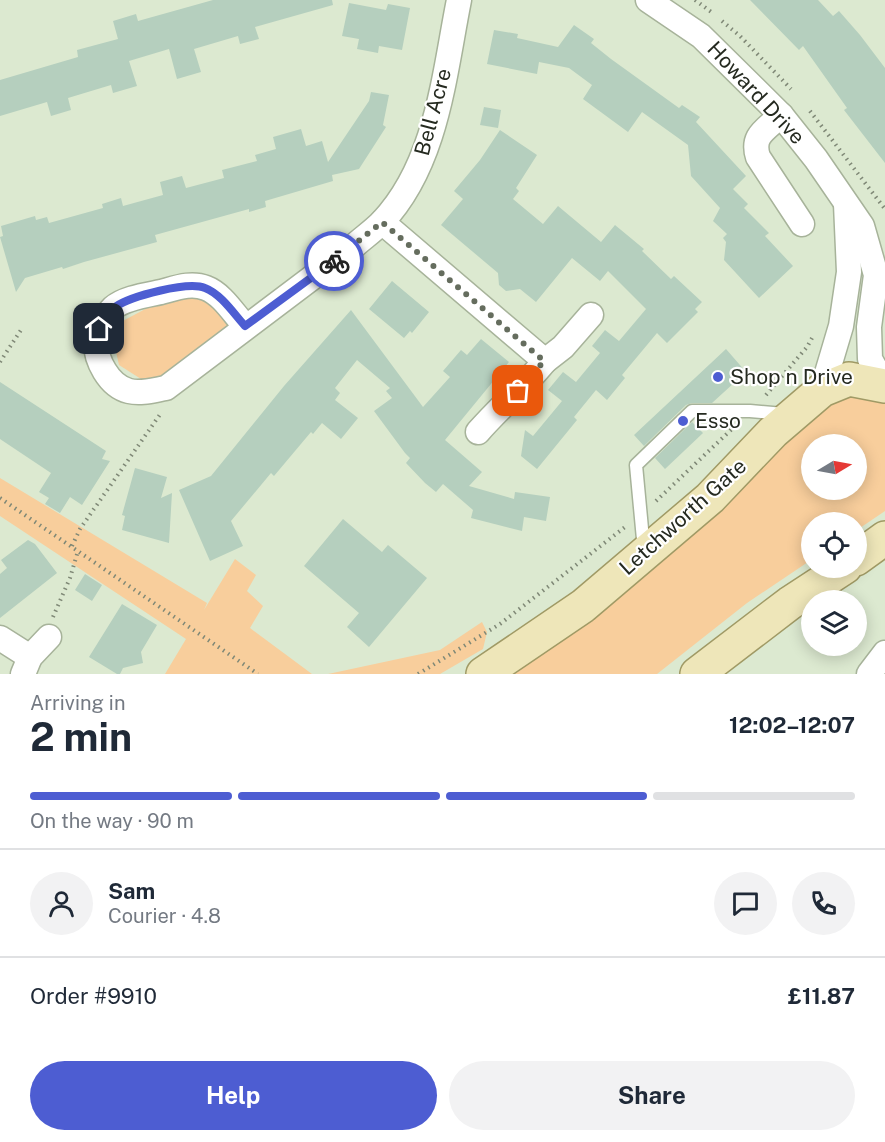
<!DOCTYPE html>
<html lang="en">
<head>
<meta charset="utf-8">
<style>
  body { margin:0; font-family:"Public Sans",sans-serif; background:#f2f2f3; color:#1f2937; height:100vh; display:flex; flex-direction:column; font-size:22px; white-space:nowrap }
  * { box-sizing:border-box; margin:0 }
  p { font-size:20px; color:#747a83 }
  .icon { flex:none; width:33px; height:33px; fill:none; stroke:currentColor; stroke-width:2; stroke-linecap:round; stroke-linejoin:round }
  .map { position:relative; height:674px; overflow:hidden }
  .side { display:flex; flex-direction:column; background:#fff; flex:1 }
  .side>* { flex:none }
  .needle { width:39px; rotate:80deg }
  .fabs { position:absolute; left:801px; top:434px; display:grid; gap:12px }
  .fabs a { display:grid; place-items:center; width:66px; height:66px; border-radius:50%; background:#fff; box-shadow:0 3px 15px #0003; font-size:30px }
  .pin { position:absolute; display:grid; place-items:center; width:51px; height:51px; color:#fff; margin:-26px; border-radius:12px; box-shadow:0 3px 9px #0006 }
  .courier { position:absolute; display:grid; place-items:center; width:60px; height:60px; margin:-30px; border:4px solid #4d5dd2; border-radius:50%; background:#fff; color:#222; box-shadow:0 2px 8px #0007 }
  .overview em { font-style:normal; font-weight:700 }
  .overview div { display:flex; flex-direction:column-reverse }
  .overview { display:flex; align-items:center; justify-content:space-between; height:102px; padding:0 30px }
  h1 { font-size:39px; font-weight:700; line-height:45px }
  .bar { display:grid; grid-template-columns:repeat(4,1fr); gap:9px 6px; align-content:center; height:72px; padding:0 30px }
  .bar i { height:8px; border-radius:4px; background:#e0e1e3 }
  .bar .selected { background:#4d5dd2 }
  .bar p { grid-column:span 4 }
  .line { display:flex; align-items:center; gap:15px; padding:0 30px; border-top:2px solid #e0e1e3 }
  .line div { flex:1 }
  .round { display:grid; place-items:center; flex:none; width:63px; height:63px; border-radius:32px; background:#f2f2f3 }
  .button { display:flex; gap:12px; margin-top:auto; padding:12px 30px }
  .button a { flex:1; height:69px; border-radius:36px; background:#4d5dd2; color:#fff; font-size:24px; font-weight:700; line-height:69px; text-align:center }
  .button a+a { background:#f2f2f3; color:#1f2937 }
  .map>svg:first-child { display:block }
</style>
</head>
<body>
<div class="map">
<svg width="885" height="674" viewBox="0 0 885 674">
  <rect width="100%" height="100%" fill="#dce9d0"/>
  <!-- green -->
  <g fill="#f8ce9c" fill-rule="evenodd">
    <polygon points="189,294 210,304 228,325 160,382 141,379 119,365 114,343 117,324 151,306"/>
    <path d="M845,392L885,399V511L857,530L856,522H812L811,560L747,603L657,674H508L735,480ZM812,444H856V489H812Z"/>
    <polygon points="0,478 207,603 204,610 235,559 256,575 247,591 263,606 250,628 312,674 165,674 186,639 0,516"/>
    <polygon points="482,622 487,632 483,649 440,674 328,674 440,650"/>
  </g>
  <!-- building -->
  <g fill="#b5cfbe">
    <polygon points="213,0 332,0 333,5 255,27 259,39 240,44 238,36 194,49 201,72 177,79 169,49 129,61 137,86 113,93 111,85 68,98 71,110 51,116 47,102 0,116 0,80 78,57 77,50 118,39 113,21 136,14 138,21"/>
    <polygon points="750,0 818,0 833,16 839,11 860,35 885,68 885,163 844,110 847,108 803,46 799,50"/>
    <polygon points="349,3 386,10 388,4 410,8 402,50 379,46 378,53 357,49 359,39 342,36"/>
    <polygon points="574,25 594,39 591,43 611,59 679,108 682,105 700,117 696,122 746,176 733,189 748,204 744,208 769,233 765,236 793,266 759,298 724,260 726,242 723,238 727,234 713,221 720,208 691,176 688,145 642,112 628,132 583,99 592,85 569,68 539,62 537,74 487,64 494,30 518,34 517,38 558,47"/>
    <polygon points="371,92 389,95 383,125 386,127 359,169 332,175 333,181 265,201 266,207 249,212 249,209 155,235 157,242 84,262 63,269 62,267 25,278 16,292 0,237 3,236 1,226 35,216 36,220 47,217 49,223 103,208 102,204 121,198 123,206 163,195 160,182 182,176 186,188 224,178 222,170 257,161 255,155 276,149 273,137 301,129 306,146 322,141 328,162 369,101"/>
    <polygon points="484,107 501,110 498,128 480,125"/>
    <polygon points="500,130 537,155 516,188 519,191 513,199 543,224 558,206 601,242 615,225 644,249 642,251 671,279 674,276 702,302 695,309 698,312 667,343 657,333 622,375 625,378 607,400 596,390 574,417 577,420 537,469 521,456 525,430 533,436 562,401 548,390 563,372 576,382 600,353 592,346 605,330 619,341 646,309 608,271 600,281 572,258 536,302 520,289 506,291 499,285 498,273 441,225 463,199 454,191 480,160"/>
    <polygon points="392,281 429,312 412,333 410,331 404,338 369,309"/>
    <polygon points="351,310 423,407 450,377 443,371 461,350 467,355 481,339 509,362 445,440 482,472 469,486 514,499 515,492 550,497 546,521 524,517 522,531 471,518 473,510 443,484 436,492 425,483 406,463 410,458 405,453 374,411 392,398 386,391 390,388 357,360 335,388 340,393 335,400 358,418 341,439 322,423 313,434 311,432 274,476 271,473 231,521 243,546 210,561 179,490 211,476 284,386"/>
    <polygon points="726,349 746,372 712,403 692,403 686,405 644,446 634,435"/>
    <polygon points="0,382 106,451 102,459 110,461 82,505 70,497 60,513 45,504 49,498 39,492 51,473 0,439"/>
    <polygon points="692,422 703,433 665,469 655,458"/>
    <polygon points="135,468 167,477 161,498 172,493 169,543 122,530 125,516 122,515"/>
    <polygon points="343,519 382,552 388,545 427,578 369,647 347,627 359,613 304,566"/>
    <polygon points="28,540 35,544 57,573 0,618 0,574 7,568 1,560"/>
    <polygon points="85,574 102,585 92,601 75,590"/>
    <polygon points="122,604 157,625 141,652 143,663 123,668 120,674 117,674 89,657"/>
  </g>
  <g fill="none" stroke-linecap="round" stroke-linejoin="round">
    <!-- service casing -->
    <g stroke="#a7b39a" stroke-width="15">
      <polyline id="service" points="644,550 636,465 692,411 750,411 784,414"/>
    </g>
    <!-- minor casing -->
    <g stroke="#a7b39a" stroke-width="27">
      <g id="minor">
        <polyline points="648,0 701,36 781,115 816,159 862,226 876,275 869,327 870,359 885,386"/>
        <path d="M781,115C766,130 751,135 758,157L802,224"/>
        <polyline points="382,222 545,361 563,347 591,315"/>
        <path d="M245,326C234,314 222,294 206,288C191,282 176,288 161,292C147,295 124,298 113,308C105,316 97,330 96,340C95,360 109,386 129,391C141,394 154,390 166,388L354,246C363,238 373,231 382,222C437,164 444,75 459,0"/>
        <polyline points="822,390 841,326 849,272 846,204"/>
        <path d="M478,432C499,408 524,387 545,361"/>
        <polyline points="0,638 30,657"/>
        <polyline points="23,674 30,657 49,637"/>
        <polyline points="869,674 885,653"/>
      </g>
    </g>
    <!-- primary casing -->
    <g stroke="#a09a65" stroke-width="36">
      <g id="primary">
        <polyline points="856,559 885,538"/>
        <polyline points="483,674 583,606 710,498 773,432 822,390 849,379 885,386"/>
        <polyline points="697,674 790,603 845,567"/>
      </g>
    </g>
    <!-- path -->
    <g stroke="#7f8876" stroke-width="4" stroke-dasharray="1.5 4.5" stroke-linecap="butt">
      <polyline points="695,0 714,14"/>
      <polyline points="722,21 740,36 791,89"/>
      <polyline points="810,111 885,209"/>
      <polyline points="0,362 23,327"/>
      <polyline points="766,395 807,347 812,338"/>
      <polyline points="0,498 258,674"/>
      <polyline points="656,501 733,428"/>
      <polyline points="72,546 80,529 161,413"/>
      <polyline points="53,617 70,578 78,551"/>
      <polyline points="418,674 500,624 625,527"/>
    </g>
    <!-- service -->
    <use href="#service" stroke="#fff" stroke-width="12"/>
    <!-- minor -->
    <use href="#minor" stroke="#fff" stroke-width="24"/>
    <!-- primary -->
    <use href="#primary" stroke="#eee6b9" stroke-width="33"/>
  </g>
  <g fill="none" stroke-linecap="round" stroke-linejoin="round">
    <!-- done -->
    <polyline stroke="#656d5e" stroke-width="6" stroke-dasharray="0 10.8" points="334,261 382,222 544,361 518,391"/>
    <!-- route -->
    <path stroke="#4d5dd2" stroke-width="8" d="M99,329C103,322 109,312 115,307C131,296 188,281 205,288C221,294 234,314 245,326L334,261"/>
  </g>
  <!-- markers -->
  <g fill="#4d5dd2" stroke="#fff" stroke-width="2">
    <circle cx="718" cy="377" r="6"/>
    <circle cx="683" cy="421" r="6"/>
  </g>
  <g text-anchor="middle" stroke-width="4.5" stroke-linejoin="round" paint-order="stroke">
    <!-- street labels -->
    <g font-size="21" fill="#252a20" stroke="#fff">
      <text transform="translate(756 93) rotate(47)" y="7">Howard Drive</text>
      <text transform="translate(433 112) rotate(-75)" y="7">Bell Acre</text>
      <text transform="translate(683 517) rotate(-42)" y="7">Letchworth Gate</text>
    </g>
    <!-- poi labels -->
    <g font-size="21" fill="#252a20" stroke="#fff" text-anchor="start">
      <text x="730" y="384">Shop n Drive</text>
      <text x="695" y="428">Esso</text>
    </g>
  </g>
</svg>
<div class="fabs">
<a><svg class="needle" viewBox="-14 -14 28 28"><path d="M0-13l5 13h-10z" fill="#e53935"/><path d="M0 13l5-13h-10z" fill="#747a83"/></svg></a>
<a><svg class="icon" aria-label="locate" viewBox="0 0 24 24"><circle cx="12" cy="12" r="6"/><path d="M12 2v4M12 18v4M2 12h4M18 12h4"/></svg></a>
<a><svg class="icon" aria-label="layers" viewBox="0 0 24 24"><path d="M12 4l9 5-9 5-9-5zM3 14l9 5 9-5"/></svg></a>
</div>
<div class="pin" style="left:518px;top:391px;background:#ea580c"><svg class="icon" aria-label="bag" viewBox="0 0 24 24"><path d="M5 8h14l-1 12H6zM9 8a3 3 0 0 1 6 0"/></svg></div>
<div class="pin" style="left:99px;top:329px;background:#1f2937"><svg class="icon" aria-label="home" viewBox="0 0 24 24"><path d="M3 11l9-7 9 7M6 9v11h12V9"/></svg></div>
<div class="courier" style="left:334px;top:261px"><svg class="icon" aria-label="bike" viewBox="0 0 24 24"><circle cx="6" cy="16" r="4"/><circle cx="18" cy="16" r="4"/><path d="M6 16l4-8h5l3 8M10 8l3 8H6M13 5h3"/></svg></div>
</div>
<section class="side">
<div class="overview"><div><h1>2 min</h1><p>Arriving in</p></div><em>12:02–12:07</em></div>
<div class="bar"><i class="selected"></i><i class="selected"></i><i class="selected"></i><i></i><p>On the way · 90 m</p></div>
<div class="line" style="height:108px"><a class="round"><svg class="icon" aria-label="person" viewBox="0 0 24 24"><circle cx="12" cy="8" r="4"/><path d="M4 21q1-7 8-7t8 7"/></svg></a><div><b>Sam</b><p>Courier · 4.8</p></div><a class="round"><svg class="icon" aria-label="chat" viewBox="0 0 24 24"><path d="M4 5h16v11H9l-5 4z"/></svg></a><a class="round"><svg class="icon" aria-label="phone" viewBox="0 0 24 24"><path d="M5 4h4l2 5-3 2q2 4 5 5l2-3 5 2v4C11 20 4 13 5 4z"/></svg></a></div>
<div class="line" style="height:78px"><div>Order #9910</div><b>£11.87</b></div>
<div class="button"><a>Help</a><a>Share</a></div>
</section>
</body>
</html>
